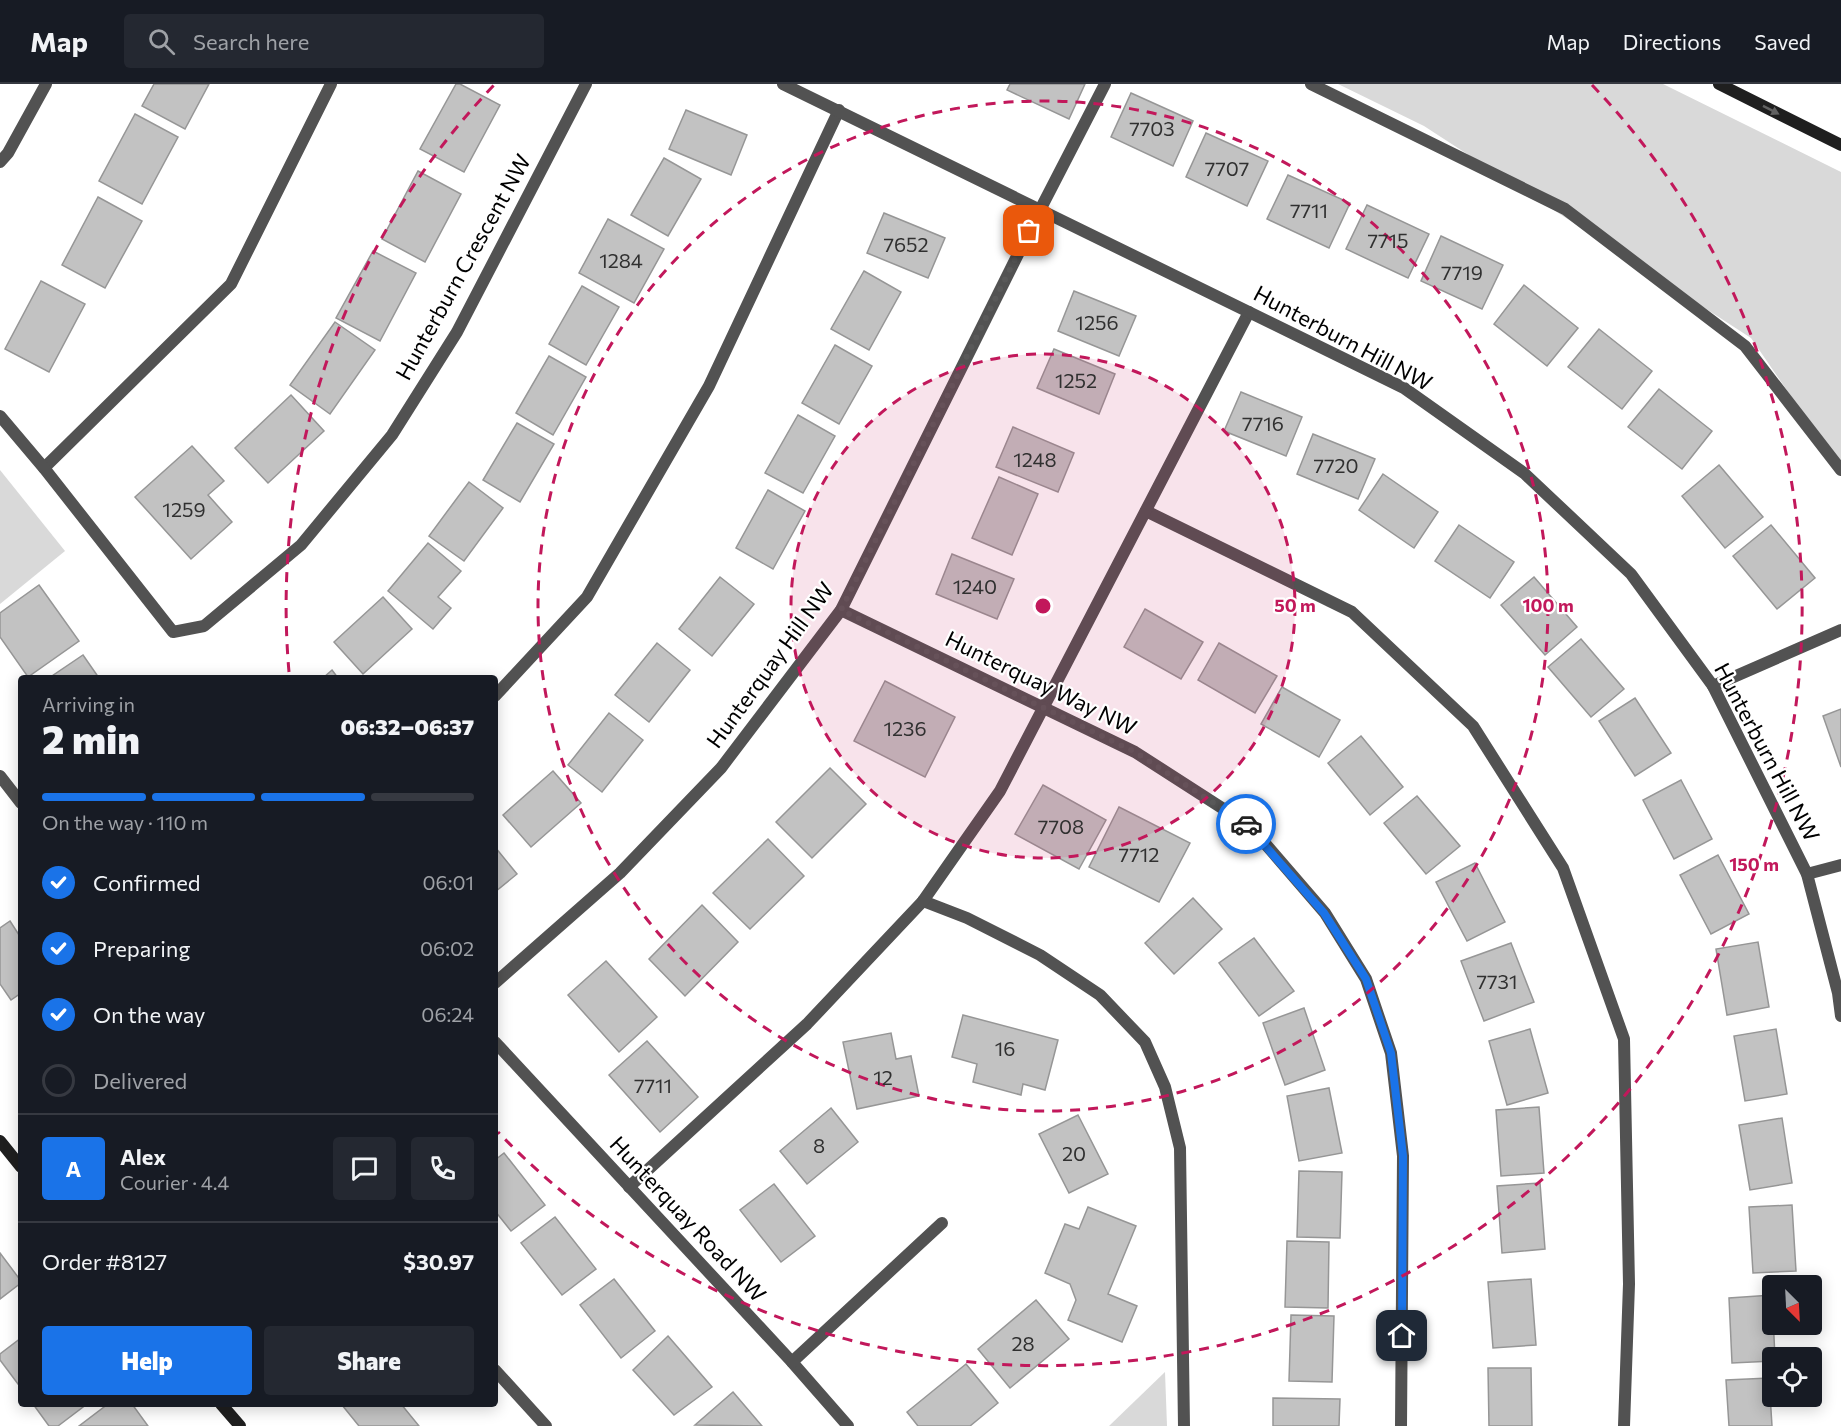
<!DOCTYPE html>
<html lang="en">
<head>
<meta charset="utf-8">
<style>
  body { margin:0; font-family:Commissioner,sans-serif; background:#242831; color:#f1f3f6; height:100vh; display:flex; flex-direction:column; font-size:22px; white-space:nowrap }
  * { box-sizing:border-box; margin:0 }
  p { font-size:20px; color:#9ea1a6 }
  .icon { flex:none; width:33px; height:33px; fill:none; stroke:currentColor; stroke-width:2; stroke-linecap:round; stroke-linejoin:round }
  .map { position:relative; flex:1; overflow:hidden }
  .side { position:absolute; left:18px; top:591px; width:480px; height:732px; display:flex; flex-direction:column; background:#171b24; border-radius:6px; box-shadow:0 3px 15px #0003 }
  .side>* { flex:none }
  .needle { width:39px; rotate:156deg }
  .tools { position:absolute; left:1762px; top:1191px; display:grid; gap:12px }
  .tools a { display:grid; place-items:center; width:60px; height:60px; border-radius:6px; background:#171b24; box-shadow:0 3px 15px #0003; font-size:30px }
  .pin { position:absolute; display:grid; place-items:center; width:51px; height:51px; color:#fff; margin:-26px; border-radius:12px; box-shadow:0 3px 9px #0006 }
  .courier { position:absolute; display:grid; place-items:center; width:60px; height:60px; margin:-30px; border:4px solid #1a73e8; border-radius:50%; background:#fff; color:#222; box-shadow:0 2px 8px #0007 }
  .head em { font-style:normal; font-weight:800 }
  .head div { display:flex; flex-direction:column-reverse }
  .head { display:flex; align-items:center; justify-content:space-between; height:102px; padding:0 24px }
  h1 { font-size:39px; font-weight:800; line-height:45px }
  .bar { display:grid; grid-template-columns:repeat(4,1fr); gap:9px 6px; align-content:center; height:72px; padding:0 24px }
  .bar i { height:8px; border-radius:4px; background:#363941 }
  .bar .active { background:#1a73e8 }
  .bar p { grid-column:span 4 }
  .line { display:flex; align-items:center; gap:15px; padding:0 24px; border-top:2px solid #363941 }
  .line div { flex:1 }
  .round { display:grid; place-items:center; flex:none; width:63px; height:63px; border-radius:6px; background:#242831 }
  ol { padding:0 24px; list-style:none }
  li { display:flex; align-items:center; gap:18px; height:66px }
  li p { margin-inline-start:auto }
  li .icon { padding:6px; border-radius:50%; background:#1a73e8; color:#fff; stroke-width:4 }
  li:last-child { color:#9ea1a6 }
  li i { width:33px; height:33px; border:3px solid #363941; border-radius:50% }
  .action { display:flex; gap:12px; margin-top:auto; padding:12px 24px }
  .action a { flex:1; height:69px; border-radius:6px; background:#1a73e8; color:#fff; font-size:24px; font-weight:800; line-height:69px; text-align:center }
  .action a+a { background:#242831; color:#f1f3f6 }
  header { display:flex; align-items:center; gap:36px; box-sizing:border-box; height:84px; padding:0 30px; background:#171b24; border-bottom:2px solid #363941 }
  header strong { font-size:28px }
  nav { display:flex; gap:33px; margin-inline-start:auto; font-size:21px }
  .search { width:420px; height:54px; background:#242831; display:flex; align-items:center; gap:15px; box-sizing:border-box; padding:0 21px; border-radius:6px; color:#9ea1a6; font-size:22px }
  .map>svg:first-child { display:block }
</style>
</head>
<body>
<header>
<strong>Map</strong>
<div class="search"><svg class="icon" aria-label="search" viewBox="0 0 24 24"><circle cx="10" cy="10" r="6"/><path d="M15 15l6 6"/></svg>Search here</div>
<nav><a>Map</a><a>Directions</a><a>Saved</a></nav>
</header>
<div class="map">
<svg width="1841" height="1342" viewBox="0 0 1841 1342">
  <rect width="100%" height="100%" fill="#fff"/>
  <!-- green -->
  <g fill="#d9d9d9">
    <polygon points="1338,0 1663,0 1841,88 1841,385 1751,254 1424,42"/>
    <polygon points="0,386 65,467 0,520"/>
    <polygon points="1165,1288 1167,1342 1109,1342"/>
  </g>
  <!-- building -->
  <g fill="#c2c2c2" stroke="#969696" stroke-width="1.5">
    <polygon points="154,0 209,0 185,45 142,22"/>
    <polygon points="456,0 460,0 500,21 464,88 420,65"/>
    <polygon points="1010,0 1085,0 1069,35 1007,6"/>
    <polygon points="1131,9 1193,37 1173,82 1111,53"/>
    <polygon points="686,26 747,51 731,91 669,65"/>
    <polygon points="135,30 178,53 142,120 99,97"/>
    <polygon points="1206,49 1268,77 1247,122 1186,93"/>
    <polygon points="664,74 701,95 668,152 631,131"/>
    <polygon points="418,87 461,110 425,178 382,155"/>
    <polygon points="1288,91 1350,119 1329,164 1267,135"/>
    <polygon points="98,113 142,137 105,204 62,181"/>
    <polygon points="1367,121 1429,150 1408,194 1346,165"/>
    <polygon points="884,129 945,154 928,194 867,169"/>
    <polygon points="608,135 664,165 634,219 579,189"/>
    <polygon points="1441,152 1503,181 1482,225 1421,197"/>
    <polygon points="373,167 416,189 380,257 336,234"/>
    <polygon points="864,187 901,208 869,266 831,245"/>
    <polygon points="41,197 85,220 49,288 5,265"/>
    <polygon points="1524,201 1578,244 1547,282 1494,240"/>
    <polygon points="582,202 619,223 586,281 549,260"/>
    <polygon points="1074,207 1136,232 1119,272 1058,247"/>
    <polygon points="335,238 375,266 330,330 290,301"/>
    <polygon points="1599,245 1652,287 1622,325 1568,283"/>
    <polygon points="835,261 872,282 839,340 802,319"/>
    <polygon points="1054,265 1115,290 1099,330 1037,304"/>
    <polygon points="549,272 586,293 553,351 516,329"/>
    <polygon points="1659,305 1712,347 1682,385 1628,343"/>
    <polygon points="1241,308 1302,333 1286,372 1224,347"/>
    <polygon points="291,311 324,347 268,399 235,364"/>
    <polygon points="798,331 835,352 803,409 765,389"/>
    <polygon points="517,339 554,360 520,418 483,396"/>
    <polygon points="1013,343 1074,369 1058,408 996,383"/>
    <polygon points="1313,350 1375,375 1358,415 1297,390"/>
    <polygon points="192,362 224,397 208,411 232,438 191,475 135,413"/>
    <polygon points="1719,381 1763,433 1725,464 1682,412"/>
    <polygon points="1383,390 1438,428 1414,464 1359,426"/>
    <polygon points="999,393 1038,410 1012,471 972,454"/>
    <polygon points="469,398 503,424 464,477 429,452"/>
    <polygon points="768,406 805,427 773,485 736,464"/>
    <polygon points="1459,441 1514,478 1490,514 1435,477"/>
    <polygon points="1771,441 1815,494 1777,525 1733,472"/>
    <polygon points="428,459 461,487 438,513 451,524 433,545 388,507"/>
    <polygon points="952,470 1014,495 997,535 936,510"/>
    <polygon points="720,493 754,520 712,572 679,545"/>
    <polygon points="1534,493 1577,543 1545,571 1501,521"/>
    <polygon points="39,501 79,557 28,593 0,553 0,529"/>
    <polygon points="383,513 412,545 363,590 334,558"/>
    <polygon points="1145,525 1203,558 1181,595 1124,563"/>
    <polygon points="1581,555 1624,605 1591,633 1548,583"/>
    <polygon points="657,559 690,586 649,638 615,611"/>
    <polygon points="1219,559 1277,592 1255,629 1198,596"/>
    <polygon points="83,571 99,594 49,594"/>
    <polygon points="332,586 338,594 323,594"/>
    <polygon points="885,597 955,633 925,693 854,657"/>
    <polygon points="1282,603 1340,636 1319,673 1261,640"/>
    <polygon points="1635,614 1671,669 1635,692 1599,637"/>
    <polygon points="1841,625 1841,683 1823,632"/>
    <polygon points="609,629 643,656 602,708 568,681"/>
    <polygon points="1361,652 1403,703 1370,731 1328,679"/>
    <polygon points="830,684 866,720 812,774 776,738"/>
    <polygon points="553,687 581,719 531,763 503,731"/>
    <polygon points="1681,696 1712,755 1674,775 1643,716"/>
    <polygon points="1043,701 1106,736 1079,785 1015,750"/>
    <polygon points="1417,712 1460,762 1426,790 1384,739"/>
    <polygon points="1119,723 1190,759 1159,818 1089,783"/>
    <polygon points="768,755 804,792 750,845 713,809"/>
    <polygon points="495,763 517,790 495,808"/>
    <polygon points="1718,771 1749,830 1711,850 1680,791"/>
    <polygon points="1475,779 1505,838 1467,857 1436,798"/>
    <polygon points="1193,814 1222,845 1174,890 1145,859"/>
    <polygon points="702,821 738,858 685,912 649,875"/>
    <polygon points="10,837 21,854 21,909 11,916 0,900 0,844"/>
    <polygon points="1254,854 1294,907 1259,932 1219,879"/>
    <polygon points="1758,858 1769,923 1727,931 1716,865"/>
    <polygon points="1511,859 1534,918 1484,937 1461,877"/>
    <polygon points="606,877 657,933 619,968 568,911"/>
    <polygon points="1304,924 1325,986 1285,1001 1263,939"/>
    <polygon points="963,931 1058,956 1045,1006 1023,1000 1021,1011 973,998 977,980 952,973"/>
    <polygon points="1530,945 1548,1009 1507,1021 1489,957"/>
    <polygon points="1776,945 1787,1010 1745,1017 1734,952"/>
    <polygon points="891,949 896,975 911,972 919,1012 857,1025 843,958"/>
    <polygon points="647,957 698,1013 660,1048 609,991"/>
    <polygon points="1329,1004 1342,1069 1299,1077 1287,1012"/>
    <polygon points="1539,1023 1544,1089 1501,1092 1496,1026"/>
    <polygon points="831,1024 858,1058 807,1100 780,1067"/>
    <polygon points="1078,1031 1108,1090 1069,1109 1039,1050"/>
    <polygon points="1782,1034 1792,1099 1750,1106 1739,1041"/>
    <polygon points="504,1069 545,1121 511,1147 495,1127 495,1076"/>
    <polygon points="1299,1087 1342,1088 1340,1154 1297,1153"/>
    <polygon points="1540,1099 1545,1165 1502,1169 1497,1102"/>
    <polygon points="774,1100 815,1152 781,1178 740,1126"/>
    <polygon points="1792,1121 1796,1187 1753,1189 1749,1123"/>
    <polygon points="1088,1123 1136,1142 1108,1210 1137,1222 1122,1258 1068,1236 1076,1216 1070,1200 1045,1189 1065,1140 1079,1145"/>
    <polygon points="555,1133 596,1185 562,1211 521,1159"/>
    <polygon points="1287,1157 1329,1158 1328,1224 1285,1223"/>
    <polygon points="0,1169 21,1197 21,1199 0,1215"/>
    <polygon points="614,1195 655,1247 621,1274 580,1221"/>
    <polygon points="1531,1195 1536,1261 1493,1264 1488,1198"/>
    <polygon points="1772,1211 1775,1274 1773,1274 1773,1277 1732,1279 1729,1214"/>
    <polygon points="1036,1216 1069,1255 1010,1304 978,1265"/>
    <polygon points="1291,1231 1334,1232 1332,1298 1289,1297"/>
    <polygon points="668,1252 712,1303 674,1331 633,1286"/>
    <polygon points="21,1254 21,1304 0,1276 0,1270"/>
    <polygon points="966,1280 998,1319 970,1342 918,1342 907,1328"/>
    <polygon points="1488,1284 1531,1284 1532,1342 1489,1342"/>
    <polygon points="1769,1294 1772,1342 1729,1342 1726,1296"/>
    <polygon points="733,1308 762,1342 695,1341"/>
    <polygon points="1273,1314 1340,1315 1339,1342 1273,1342"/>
    <polygon points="33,1320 87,1320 58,1342 49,1342"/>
    <polygon points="108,1320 132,1320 148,1342 79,1342"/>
    <polygon points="343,1320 401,1320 419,1342 359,1342 342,1321"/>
  </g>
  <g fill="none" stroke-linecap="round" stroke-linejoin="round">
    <!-- lane -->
    <g stroke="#525252" stroke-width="12">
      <polyline points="1311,0 1565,125 1745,262 1841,386"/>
      <polyline points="1040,126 1105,0"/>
      <polyline points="44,384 231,200 331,0"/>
      <polyline points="1146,427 1352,528 1473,642 1563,784 1624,955 1629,1200 1624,1342"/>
      <polyline points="1713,602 1841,546"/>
      <polyline points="495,612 587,513 709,302 839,26"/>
      <polyline points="0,692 21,719"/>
      <polyline points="923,817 967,834 1040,871 1100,911 1145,958 1165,1003 1180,1064 1184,1342"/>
      <polyline points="629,1103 807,940 923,817 1000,707 1249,228"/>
      <polyline points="495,1286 546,1342"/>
    </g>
    <!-- street -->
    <g stroke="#525252" stroke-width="12">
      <polyline points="783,0 1404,304 1524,389 1631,490 1713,602 1807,790 1838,909 1841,932"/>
      <polyline points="0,78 8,69 46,0"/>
      <polyline points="0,332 44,384 173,548 204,542 301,461 392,351 457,248 586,0"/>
      <polyline points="841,526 1135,668 1250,742 1325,829 1366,895 1391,969 1403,1072 1401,1342"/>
      <polyline points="1807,790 1841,781"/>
      <polyline points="495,899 620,789 721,684 841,526 1040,126"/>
      <polyline points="495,958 792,1278 848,1342"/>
      <polyline points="792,1278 942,1139"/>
    </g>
    <!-- secondary -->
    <g stroke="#1f1f1f" stroke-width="12">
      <polyline points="1719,0 1841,61"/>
      <polyline points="0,1057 21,1083"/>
      <polyline points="221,1320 240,1342"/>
    </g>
  </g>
  <!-- one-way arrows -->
  <defs><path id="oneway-solid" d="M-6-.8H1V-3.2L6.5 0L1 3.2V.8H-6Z" transform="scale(1.5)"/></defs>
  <use fill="#626262" href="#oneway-solid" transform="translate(1771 26) rotate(27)"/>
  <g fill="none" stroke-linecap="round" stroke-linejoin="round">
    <!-- done -->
    <polyline stroke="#595959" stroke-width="6" stroke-dasharray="0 10.8" points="1029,147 841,526 1135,668 1246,740"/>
    <!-- route -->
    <polyline stroke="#1a73e8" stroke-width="8" points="1246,740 1324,829 1366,895 1391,969 1403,1072 1402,1252"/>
  </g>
  <!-- distance rings -->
  <circle cx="1043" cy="522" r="252" fill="#c2185b" fill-opacity=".12"/>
  <g fill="none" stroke="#c2185b" stroke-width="3" stroke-dasharray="10 8">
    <circle cx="1043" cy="522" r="252"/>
    <circle cx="1043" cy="522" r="505"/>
    <path d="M289 588A757 757 0 0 1 494 1M1592 1A757 757 0 0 1 498 1048"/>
  </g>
  <g text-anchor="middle" stroke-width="4.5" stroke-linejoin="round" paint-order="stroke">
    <!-- number labels -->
    <g font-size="20" fill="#303030">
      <text x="1152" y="52">7703</text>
      <text x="1227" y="92">7707</text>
      <text x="1309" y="134">7711</text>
      <text x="1388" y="164">7715</text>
      <text x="906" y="168">7652</text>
      <text x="621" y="184">1284</text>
      <text x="1462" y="196">7719</text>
      <text x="1097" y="246">1256</text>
      <text x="1076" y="304">1252</text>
      <text x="1263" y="347">7716</text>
      <text x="1035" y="383">1248</text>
      <text x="1336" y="389">7720</text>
      <text x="184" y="433">1259</text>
      <text x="975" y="510">1240</text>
      <text x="905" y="652">1236</text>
      <text x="1061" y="750">7708</text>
      <text x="1139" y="778">7712</text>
      <text x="1497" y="905">7731</text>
      <text x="1005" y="972">16</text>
      <text x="883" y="1001">12</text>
      <text x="653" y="1009">7711</text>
      <text x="819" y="1069">8</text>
      <text x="1074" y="1077">20</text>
      <text x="1023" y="1267">28</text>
    </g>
    <!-- street labels -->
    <g font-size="22" fill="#000" stroke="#fff">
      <text transform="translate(463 183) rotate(-61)" y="8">Hunterburn Crescent NW</text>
      <text transform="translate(1343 254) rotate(28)" y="8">Hunterburn Hill NW</text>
      <text transform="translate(770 581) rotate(-54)" y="8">Hunterquay Hill NW</text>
      <text transform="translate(1041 599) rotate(26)" y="8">Hunterquay Way NW</text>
      <text transform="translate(1767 668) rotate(62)" y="8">Hunterburn Hill NW</text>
      <text transform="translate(688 1135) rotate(47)" y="8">Hunterquay Road NW</text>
    </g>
  </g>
  <circle cx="1043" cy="522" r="9" fill="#c2185b" stroke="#fff" stroke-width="3"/>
  <g font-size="18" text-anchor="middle" font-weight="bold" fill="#c2185b" stroke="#fff" stroke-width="4.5" stroke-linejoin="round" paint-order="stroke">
    <text x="1295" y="528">50 m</text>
    <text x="1548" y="528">100 m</text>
    <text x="1754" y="787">150 m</text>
  </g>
</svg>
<div class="tools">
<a><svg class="needle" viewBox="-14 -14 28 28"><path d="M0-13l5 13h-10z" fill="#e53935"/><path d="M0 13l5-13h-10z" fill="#9ea1a6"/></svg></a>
<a><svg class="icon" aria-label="locate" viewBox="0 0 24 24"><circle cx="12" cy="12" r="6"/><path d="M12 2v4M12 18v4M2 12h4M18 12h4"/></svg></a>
</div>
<div class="pin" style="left:1029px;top:147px;background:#ea580c"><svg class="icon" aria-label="bag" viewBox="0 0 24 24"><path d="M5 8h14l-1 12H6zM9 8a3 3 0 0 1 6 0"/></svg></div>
<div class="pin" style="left:1402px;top:1252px;background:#1f2937"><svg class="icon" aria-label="home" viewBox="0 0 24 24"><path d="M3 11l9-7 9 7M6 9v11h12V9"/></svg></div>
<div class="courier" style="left:1246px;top:740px"><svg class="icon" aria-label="car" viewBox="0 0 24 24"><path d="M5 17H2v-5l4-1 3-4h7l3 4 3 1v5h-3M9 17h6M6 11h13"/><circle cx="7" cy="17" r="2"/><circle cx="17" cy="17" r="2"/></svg></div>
<section class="side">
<div class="head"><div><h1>2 min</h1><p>Arriving in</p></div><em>06:32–06:37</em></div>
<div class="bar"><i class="active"></i><i class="active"></i><i class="active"></i><i></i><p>On the way · 110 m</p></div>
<ol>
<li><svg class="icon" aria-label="check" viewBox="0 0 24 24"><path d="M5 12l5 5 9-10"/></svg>Confirmed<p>06:01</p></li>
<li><svg class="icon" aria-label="check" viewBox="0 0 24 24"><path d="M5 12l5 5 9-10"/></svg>Preparing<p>06:02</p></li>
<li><svg class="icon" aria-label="check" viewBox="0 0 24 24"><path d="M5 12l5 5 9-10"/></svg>On the way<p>06:24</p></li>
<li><i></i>Delivered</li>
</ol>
<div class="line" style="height:108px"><b class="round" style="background:#1a73e8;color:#fff">A</b><div><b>Alex</b><p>Courier · 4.4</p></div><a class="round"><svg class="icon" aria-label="chat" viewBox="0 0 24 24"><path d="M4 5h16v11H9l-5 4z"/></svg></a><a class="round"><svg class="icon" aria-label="phone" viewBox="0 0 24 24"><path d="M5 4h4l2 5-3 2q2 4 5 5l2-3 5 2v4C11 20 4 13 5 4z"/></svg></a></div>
<div class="line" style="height:78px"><div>Order #8127</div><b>$30.97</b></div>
<div class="action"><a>Help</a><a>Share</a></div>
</section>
</div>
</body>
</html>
